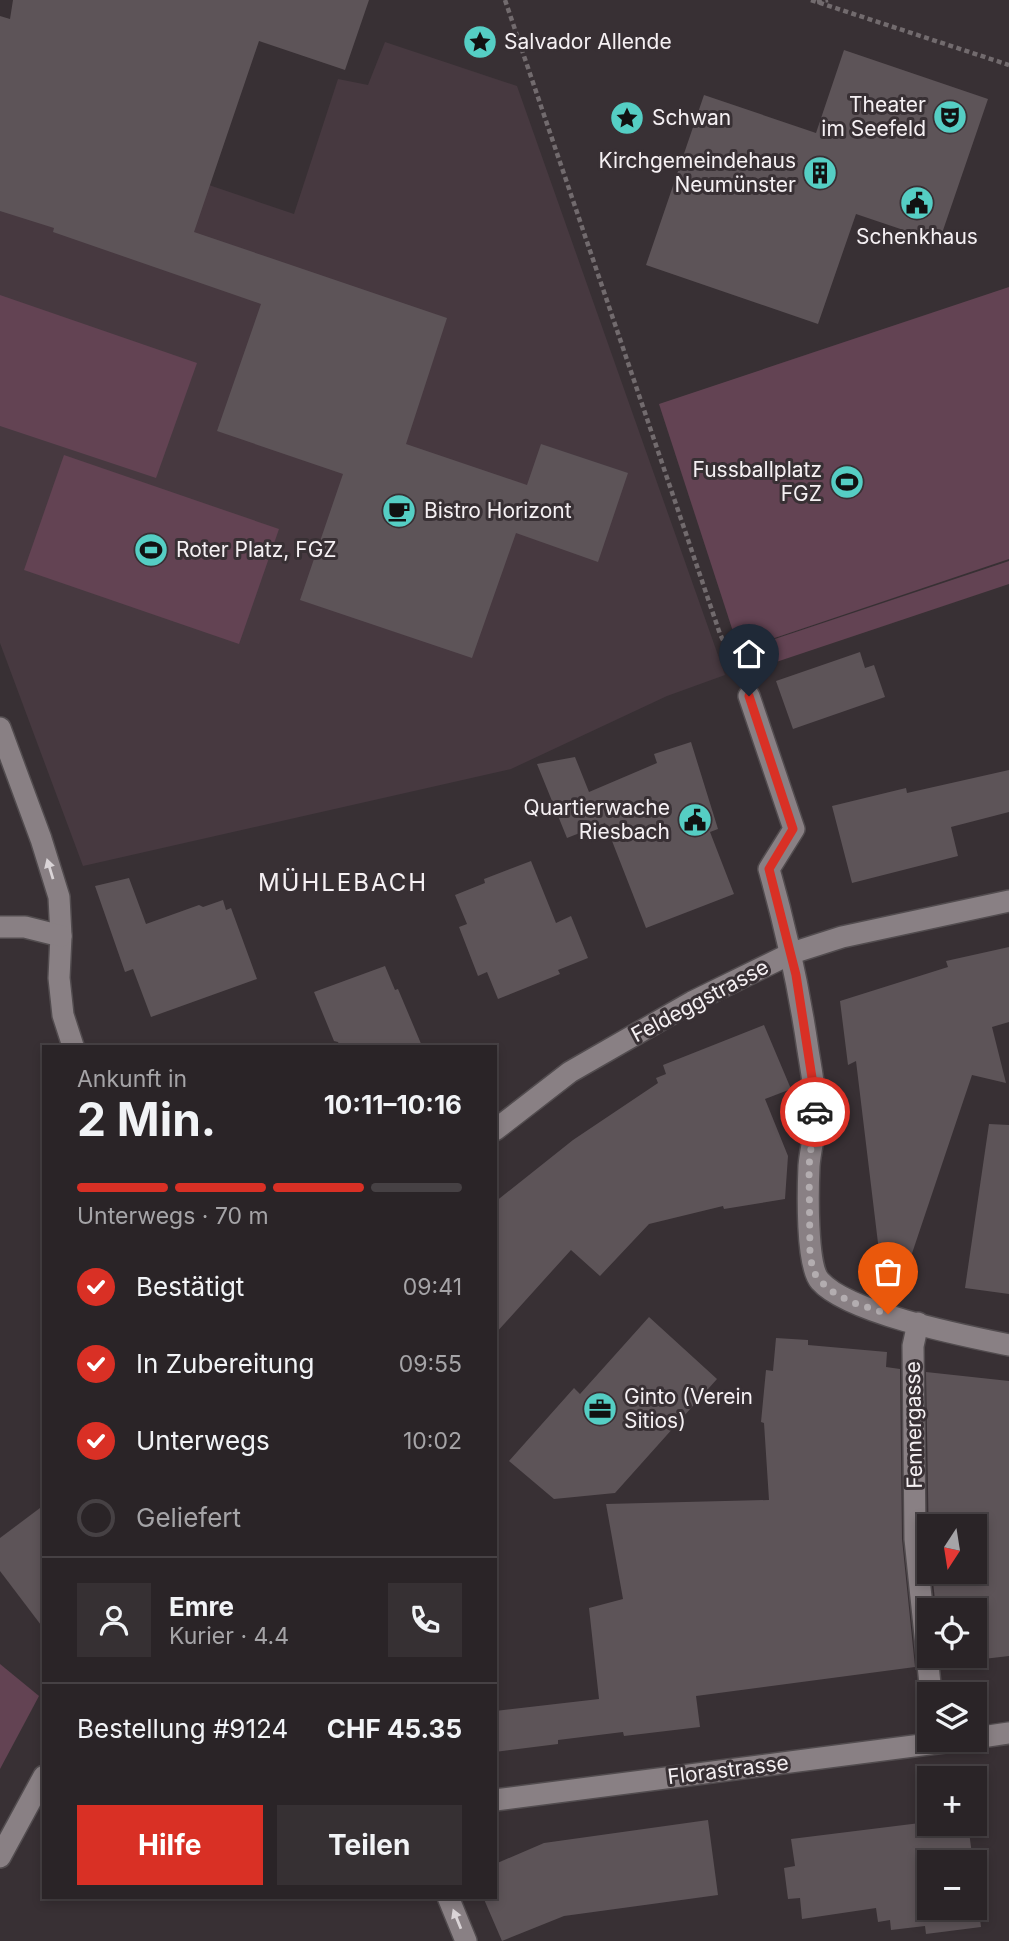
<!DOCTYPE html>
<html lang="de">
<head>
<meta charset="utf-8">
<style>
  body { margin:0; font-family:Inter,sans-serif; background:#363033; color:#f1f3f6; height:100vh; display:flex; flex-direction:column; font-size:26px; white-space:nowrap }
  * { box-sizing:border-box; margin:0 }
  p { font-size:23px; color:#a5a4a7 }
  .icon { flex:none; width:38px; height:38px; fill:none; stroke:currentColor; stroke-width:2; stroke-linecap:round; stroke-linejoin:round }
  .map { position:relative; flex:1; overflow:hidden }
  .sheet { position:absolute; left:42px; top:1045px; width:455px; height:854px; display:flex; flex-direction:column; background:#2a2427; border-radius:0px; box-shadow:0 4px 10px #0003,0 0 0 2px #464144 }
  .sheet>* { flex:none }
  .needle { width:46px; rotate:192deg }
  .tools { position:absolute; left:917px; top:1514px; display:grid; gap:14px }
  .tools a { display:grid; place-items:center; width:70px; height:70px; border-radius:0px; background:#2a2427; box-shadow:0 4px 10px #0003,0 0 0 2px #464144; font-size:35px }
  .pin { position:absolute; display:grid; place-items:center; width:60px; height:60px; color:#fff; margin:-72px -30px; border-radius:50% 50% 50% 0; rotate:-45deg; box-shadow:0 0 7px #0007 }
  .pin .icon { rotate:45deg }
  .courier { position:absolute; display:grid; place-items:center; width:70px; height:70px; margin:-35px; border:5px solid #d93025; border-radius:50%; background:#fff; color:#222; box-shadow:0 2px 9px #0007 }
  .summary em { font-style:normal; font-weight:700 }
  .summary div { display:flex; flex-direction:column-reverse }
  .summary { display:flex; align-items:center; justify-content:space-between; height:119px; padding:0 35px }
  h1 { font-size:46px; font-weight:700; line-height:52px }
  .bar { display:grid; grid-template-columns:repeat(4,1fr); gap:10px 7px; align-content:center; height:84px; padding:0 35px }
  .bar i { height:9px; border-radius:5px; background:#464144 }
  .bar .current { background:#d93025 }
  .bar p { grid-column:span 4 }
  .line { display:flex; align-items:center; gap:18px; padding:0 35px; border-top:2px solid #464144 }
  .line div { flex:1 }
  .round { display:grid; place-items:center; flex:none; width:74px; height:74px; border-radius:0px; background:#363033 }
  ol { padding:0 35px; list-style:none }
  li { display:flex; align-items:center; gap:21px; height:77px }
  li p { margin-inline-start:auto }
  li .icon { padding:7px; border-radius:50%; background:#d93025; color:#fff; stroke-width:4 }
  li:last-child { color:#a5a4a7 }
  li i { width:38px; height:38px; border:4px solid #464144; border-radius:50% }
  .primary-button { display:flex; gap:14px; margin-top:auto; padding:14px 35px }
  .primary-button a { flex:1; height:80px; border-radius:0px; background:#d93025; color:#fff; font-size:28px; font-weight:700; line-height:80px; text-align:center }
  .primary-button a+a { background:#363033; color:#f1f3f6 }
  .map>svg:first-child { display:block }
</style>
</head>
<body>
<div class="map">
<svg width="1009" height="1941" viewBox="0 0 1009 1941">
  <rect width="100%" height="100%" fill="#383034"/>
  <!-- built -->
  <polygon fill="#473940" points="385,42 517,86 725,675 667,696 511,769 83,866 0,643 0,114 294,214 338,79 368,85"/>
  <!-- green -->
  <g fill="#634353">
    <polygon points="1009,287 1009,559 739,650 659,404"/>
    <polygon points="0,295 197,363 156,478 0,426"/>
    <polygon points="64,455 279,529 239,644 24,570"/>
    <polygon points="1009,561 1009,584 746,672 739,651"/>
    <polygon points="0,1664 39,1696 0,1769"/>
  </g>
  <!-- building -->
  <g fill="#5d5458">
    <polygon points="13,0 369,0 345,70 259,41 194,232 447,318 406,444 527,485 541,444 628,473 598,562 516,533 472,658 300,600 343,474 217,431 261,304 53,232 54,228 0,211 0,16 10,19"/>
    <polygon points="844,50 988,99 939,242 856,214 818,324 646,265 704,95 816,133"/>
    <polygon points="860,652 865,668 874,665 885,697 793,729 776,681"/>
    <polygon points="691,742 718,829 710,832 734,894 646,928 605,823 567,838 537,764 575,757 589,792 657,763 654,754"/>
    <polygon points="1009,770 1009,812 951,827 958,856 852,883 832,806 906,788 907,793"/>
    <polygon points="531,861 556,923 571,916 588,958 558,970 560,974 498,999 487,972 478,976 459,927 467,924 455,895 485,883 484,879"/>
    <polygon points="129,878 146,924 199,905 203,907 223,900 226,910 231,908 257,979 151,1017 133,969 125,972 95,886"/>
    <polygon points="1009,947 1009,1022 992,1027 1006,1083 972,1075 895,1304 885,1301 856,1061 848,1065 840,1001 948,967 946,961"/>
    <polygon points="385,966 395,990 398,989 422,1046 340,1046 338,1042 334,1041 314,992"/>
    <polygon points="764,1025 791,1089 765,1099 788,1156 785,1199 724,1209 723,1206 649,1224 600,1276 571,1250 495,1334 495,1202 573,1140 658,1083 656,1078 666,1074 663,1065"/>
    <polygon points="989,1124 1009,1125 1009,1294 965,1288"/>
    <polygon points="649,1317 717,1379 615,1493 554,1499 509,1461 574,1388 580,1394"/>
    <polygon points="776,1338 808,1340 808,1345 887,1352 886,1367 900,1369 902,1539 915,1667 696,1696 700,1727 624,1736 623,1732 558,1740 558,1744 495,1752 495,1711 599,1699 589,1608 623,1599 606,1504 769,1500 764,1423 761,1422 766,1370 773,1371"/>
    <polygon points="926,1372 1009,1381 1009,1656 941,1664 940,1656 975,1656 975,1610 936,1610 932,1572 975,1572 975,1526 929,1526 929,1549"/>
    <polygon points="44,1505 44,1629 0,1571 0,1538"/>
    <polygon points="929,1811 929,1824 968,1824 973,1862 929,1862 929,1908 975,1908 975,1878 981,1927 926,1934 925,1926 891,1930 890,1920 878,1922 876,1908 802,1919 800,1898 788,1899 784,1868 795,1866 791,1839 920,1823 919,1812"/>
    <polygon points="708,1820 718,1895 564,1916 502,1941 483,1897 495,1897 495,1864 544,1843"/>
  </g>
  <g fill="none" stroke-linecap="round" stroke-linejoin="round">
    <!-- minor casing -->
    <g stroke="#524c4f" stroke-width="24">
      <g id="minor">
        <path d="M749,696L794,829L769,869C786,929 799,988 808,1050C812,1075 817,1099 815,1124C814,1138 810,1152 809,1166C808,1189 806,1266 820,1281C848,1313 965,1336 1009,1345"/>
        <polyline points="0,728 41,839 59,897 61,936 59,978 63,1015 73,1046"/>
        <polyline points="0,927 25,927 61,936"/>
        <polyline points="495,1130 570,1072 692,1002 792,953 842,937 1009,901"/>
        <polyline points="918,1323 913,1346 915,1539 931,1694"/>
        <polyline points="975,1738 1009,1733"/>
        <polyline points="495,1800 960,1740"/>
        <polyline points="0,1857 44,1776"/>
        <polyline points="448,1897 466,1941"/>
      </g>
    </g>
    <!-- path -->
    <g stroke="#726b6e" stroke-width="4.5" stroke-dasharray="5 3.5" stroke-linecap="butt">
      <polyline points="505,0 720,634 736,667"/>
      <polyline points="811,0 1009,65"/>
      <polyline points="817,2 828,0"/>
    </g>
    <!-- minor -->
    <use href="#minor" stroke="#898084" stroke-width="21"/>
  </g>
  <!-- one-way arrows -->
  <defs><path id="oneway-solid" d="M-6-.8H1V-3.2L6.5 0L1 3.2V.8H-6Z" transform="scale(1.75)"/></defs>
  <g fill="#dad4d7">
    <use href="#oneway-solid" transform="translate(50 869) rotate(-107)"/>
    <use href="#oneway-solid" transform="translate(457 1919) rotate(-112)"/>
  </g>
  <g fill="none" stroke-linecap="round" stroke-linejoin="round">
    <!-- done -->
    <polyline stroke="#b3adb0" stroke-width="7" stroke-dasharray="0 12.6" points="815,1112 809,1166 810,1254 813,1271 820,1281 833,1292 851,1302 888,1314"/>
    <!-- route -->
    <polyline stroke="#d93025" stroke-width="9" points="749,696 793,829 769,869 796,975 815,1097 815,1112"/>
  </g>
  <!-- icons -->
  <defs>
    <g id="sight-disc" transform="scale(1.75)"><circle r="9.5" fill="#55cec4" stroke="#383034"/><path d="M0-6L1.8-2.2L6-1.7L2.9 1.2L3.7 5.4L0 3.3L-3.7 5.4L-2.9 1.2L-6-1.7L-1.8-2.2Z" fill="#111"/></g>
    <g id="theatre-disc" transform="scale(1.75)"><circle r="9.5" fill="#55cec4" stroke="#383034"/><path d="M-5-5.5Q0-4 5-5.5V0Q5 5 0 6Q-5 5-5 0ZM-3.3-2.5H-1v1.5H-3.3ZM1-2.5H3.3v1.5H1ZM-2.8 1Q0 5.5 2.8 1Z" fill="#111"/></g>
    <g id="building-disc" transform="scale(1.75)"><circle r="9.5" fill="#55cec4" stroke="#383034"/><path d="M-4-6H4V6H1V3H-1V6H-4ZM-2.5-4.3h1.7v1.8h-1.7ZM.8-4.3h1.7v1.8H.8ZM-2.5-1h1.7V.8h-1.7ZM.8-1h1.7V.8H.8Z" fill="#111"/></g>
    <g id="civic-disc" transform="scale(1.75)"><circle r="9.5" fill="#55cec4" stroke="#383034"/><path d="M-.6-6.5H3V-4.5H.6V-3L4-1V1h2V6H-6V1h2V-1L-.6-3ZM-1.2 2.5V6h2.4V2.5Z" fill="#111"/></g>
    <g id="stadium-disc" transform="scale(1.75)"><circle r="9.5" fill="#55cec4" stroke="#383034"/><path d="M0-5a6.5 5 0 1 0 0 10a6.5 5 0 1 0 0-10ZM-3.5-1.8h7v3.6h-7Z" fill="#111"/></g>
    <g id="cafe-disc" transform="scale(1.75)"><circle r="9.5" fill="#55cec4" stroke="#383034"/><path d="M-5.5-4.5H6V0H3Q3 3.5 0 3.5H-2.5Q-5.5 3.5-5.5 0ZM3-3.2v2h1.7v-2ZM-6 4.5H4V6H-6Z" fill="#111"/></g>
    <g id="office-disc" transform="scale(1.75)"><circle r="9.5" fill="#55cec4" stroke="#383034"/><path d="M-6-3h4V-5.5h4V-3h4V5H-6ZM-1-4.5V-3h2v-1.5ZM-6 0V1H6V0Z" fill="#111"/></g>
  </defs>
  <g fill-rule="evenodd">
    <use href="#sight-disc" x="480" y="42"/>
    <use href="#theatre-disc" x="950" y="117"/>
    <use href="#sight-disc" x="627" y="118"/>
    <use href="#building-disc" x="820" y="173"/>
    <use href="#civic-disc" x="917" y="203"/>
    <use href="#stadium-disc" x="847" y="482"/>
    <use href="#cafe-disc" x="399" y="511"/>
    <use href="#stadium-disc" x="151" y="550"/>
    <use href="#civic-disc" x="695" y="820"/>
    <use href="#office-disc" x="600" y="1409"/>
  </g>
  <g text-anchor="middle" stroke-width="6" stroke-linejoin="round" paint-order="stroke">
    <!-- poi labels -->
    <g font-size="21" fill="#f5f0f3" stroke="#383034" text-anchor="start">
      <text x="504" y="49">Salvador Allende</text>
      <text x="926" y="112" text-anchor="end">Theater<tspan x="926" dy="24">im Seefeld</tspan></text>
      <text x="652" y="125">Schwan</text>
      <text x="796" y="168" text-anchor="end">Kirchgemeindehaus<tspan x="796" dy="24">Neumünster</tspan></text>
      <text x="917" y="244" text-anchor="middle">Schenkhaus</text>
      <text x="822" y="477" text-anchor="end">Fussballplatz<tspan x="822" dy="24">FGZ</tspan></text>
      <text x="424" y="518">Bistro Horizont</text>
      <text x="176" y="557">Roter Platz, FGZ</text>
      <text x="670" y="815" text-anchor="end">Quartierwache<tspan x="670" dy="24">Riesbach</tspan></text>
      <text x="624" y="1404">Ginto (Verein<tspan x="624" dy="24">Sitios)</tspan></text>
    </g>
    <!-- street labels -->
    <g font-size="21" fill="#f5f0f3" stroke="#383034">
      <text transform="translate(700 1001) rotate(-28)" y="7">Feldeggstrasse</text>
      <text transform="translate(914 1425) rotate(-91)" y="7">Fennergasse</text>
      <text transform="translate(728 1770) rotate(-7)" y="7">Florastrasse</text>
    </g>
    <!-- quarter labels -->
    <g font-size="24" letter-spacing="2" fill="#f5f0f3" stroke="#383034">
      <text x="343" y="891">MÜHLEBACH</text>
    </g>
  </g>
</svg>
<div class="tools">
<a><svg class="needle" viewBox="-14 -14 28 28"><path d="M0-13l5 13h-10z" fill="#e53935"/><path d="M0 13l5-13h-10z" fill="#a5a4a7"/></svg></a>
<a><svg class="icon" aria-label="locate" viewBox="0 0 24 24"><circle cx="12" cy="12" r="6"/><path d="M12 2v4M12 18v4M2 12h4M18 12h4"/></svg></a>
<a><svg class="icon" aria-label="layers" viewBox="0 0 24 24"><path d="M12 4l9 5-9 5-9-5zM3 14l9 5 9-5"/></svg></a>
<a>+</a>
<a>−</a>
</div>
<div class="pin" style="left:888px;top:1314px;background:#ea580c"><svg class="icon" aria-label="bag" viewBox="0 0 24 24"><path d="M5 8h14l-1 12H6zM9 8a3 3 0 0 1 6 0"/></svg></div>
<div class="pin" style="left:749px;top:696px;background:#1f2937"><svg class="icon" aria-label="home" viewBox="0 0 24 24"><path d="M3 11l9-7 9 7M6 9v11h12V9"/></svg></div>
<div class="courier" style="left:815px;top:1112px"><svg class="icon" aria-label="car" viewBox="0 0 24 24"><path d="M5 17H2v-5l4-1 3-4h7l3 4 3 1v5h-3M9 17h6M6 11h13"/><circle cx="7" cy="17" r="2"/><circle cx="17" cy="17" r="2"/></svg></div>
<section class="sheet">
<div class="summary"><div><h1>2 Min.</h1><p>Ankunft in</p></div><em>10:11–10:16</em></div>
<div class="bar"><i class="current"></i><i class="current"></i><i class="current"></i><i></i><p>Unterwegs · 70 m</p></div>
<ol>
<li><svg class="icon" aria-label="check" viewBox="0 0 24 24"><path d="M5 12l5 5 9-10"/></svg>Bestätigt<p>09:41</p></li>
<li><svg class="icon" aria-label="check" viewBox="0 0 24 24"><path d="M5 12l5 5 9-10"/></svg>In Zubereitung<p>09:55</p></li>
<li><svg class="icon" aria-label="check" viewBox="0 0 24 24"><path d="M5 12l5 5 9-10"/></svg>Unterwegs<p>10:02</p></li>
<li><i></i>Geliefert</li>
</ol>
<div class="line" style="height:126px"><a class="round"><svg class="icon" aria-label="person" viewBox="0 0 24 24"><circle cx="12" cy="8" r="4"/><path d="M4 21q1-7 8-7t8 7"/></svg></a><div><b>Emre</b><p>Kurier · 4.4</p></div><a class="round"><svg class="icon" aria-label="phone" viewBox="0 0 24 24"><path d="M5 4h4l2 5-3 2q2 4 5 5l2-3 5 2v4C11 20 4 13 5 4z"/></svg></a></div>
<div class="line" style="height:91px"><div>Bestellung #9124</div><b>CHF 45.35</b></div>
<div class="primary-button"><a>Hilfe</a><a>Teilen</a></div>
</section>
</div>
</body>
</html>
